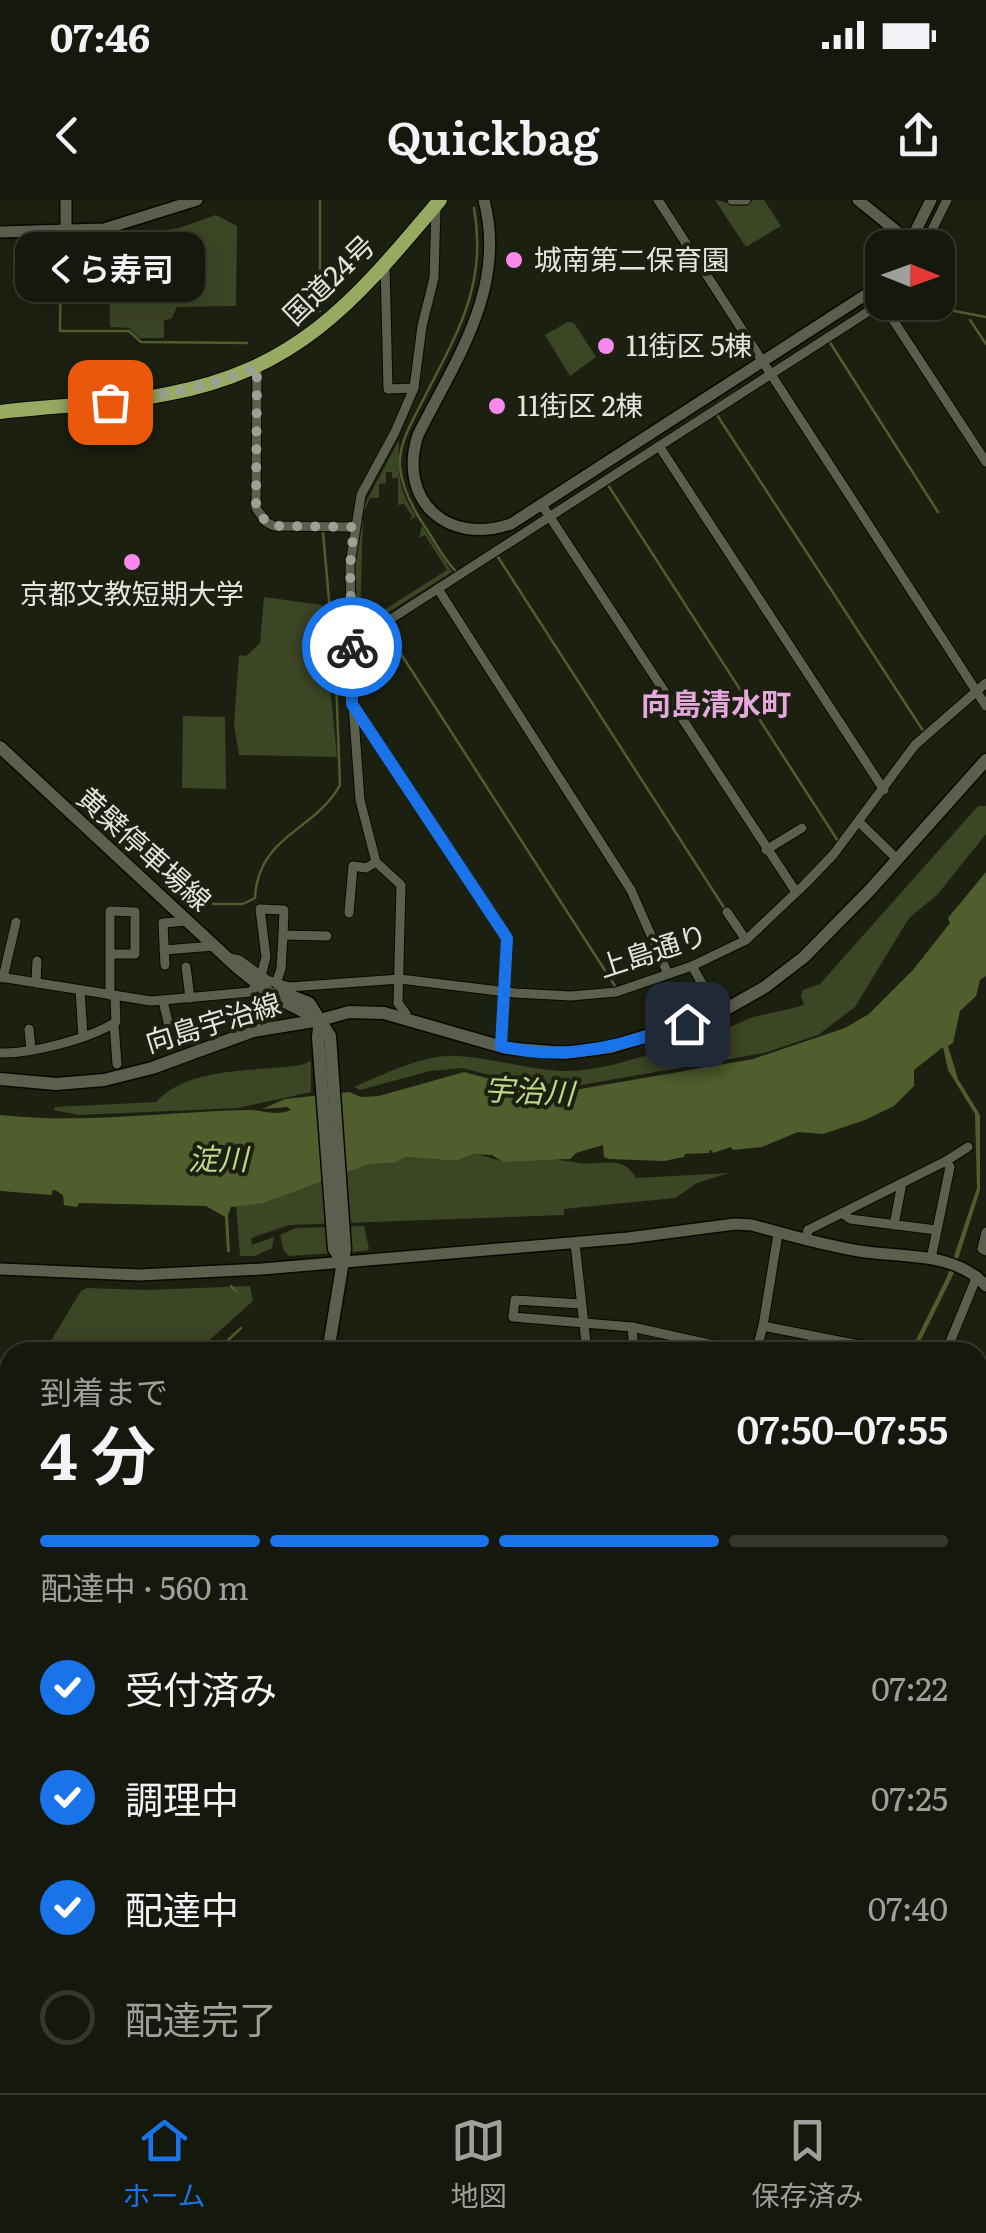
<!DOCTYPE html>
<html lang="ja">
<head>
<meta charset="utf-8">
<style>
  body { margin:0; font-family:Literata,"Noto Sans JP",serif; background:#22251a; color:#f1f3f6; height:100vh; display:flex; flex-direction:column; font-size:38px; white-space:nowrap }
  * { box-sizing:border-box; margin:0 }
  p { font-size:32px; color:#9da09d }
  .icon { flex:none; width:55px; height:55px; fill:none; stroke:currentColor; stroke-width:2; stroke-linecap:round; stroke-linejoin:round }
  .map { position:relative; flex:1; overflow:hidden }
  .sheet { position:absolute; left:0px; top:1142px; width:988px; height:752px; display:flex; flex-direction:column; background:#15180c; border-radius:30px 30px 0 0; box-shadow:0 10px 40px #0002,0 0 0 2px #34372d }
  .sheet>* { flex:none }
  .needle { width:65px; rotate:91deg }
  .controls { position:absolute; left:865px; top:30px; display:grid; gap:20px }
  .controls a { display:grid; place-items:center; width:90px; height:90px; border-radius:20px; background:#15180c; box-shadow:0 10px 40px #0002,0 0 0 2px #34372d; font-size:50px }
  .pin { position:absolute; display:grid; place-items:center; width:85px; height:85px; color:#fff; margin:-42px; border-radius:20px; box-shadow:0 5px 15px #0006 }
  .courier { position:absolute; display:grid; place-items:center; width:100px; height:100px; margin:-50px; border:8px solid #1a73e8; border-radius:50%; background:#fff; color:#222; box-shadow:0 2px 12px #0007 }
  .bubble { position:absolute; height:70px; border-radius:20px; background:#15180c; box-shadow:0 10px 40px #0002,0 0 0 2px #34372d; font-size:32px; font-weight:600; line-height:70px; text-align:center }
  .headline em { font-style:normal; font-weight:600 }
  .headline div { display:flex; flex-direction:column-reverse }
  .headline { display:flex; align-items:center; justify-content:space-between; height:170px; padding:0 40px }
  h1 { font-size:65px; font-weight:600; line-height:75px }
  .bar { display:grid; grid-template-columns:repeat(4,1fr); gap:15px 10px; align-content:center; height:120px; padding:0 40px }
  .bar i { height:12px; border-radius:8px; background:#34372d }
  .bar .current { background:#1a73e8 }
  .bar p { grid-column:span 4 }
  ol { padding:0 40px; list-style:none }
  li { display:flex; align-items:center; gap:30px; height:110px }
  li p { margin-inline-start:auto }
  li .icon { padding:10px; border-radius:50%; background:#1a73e8; color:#fff; stroke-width:4 }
  li:last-child { color:#9da09d }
  li i { width:55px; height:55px; border:5px solid #34372d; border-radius:50% }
  .status { display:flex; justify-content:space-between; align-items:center; height:70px; padding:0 50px; background:#15180c; direction:ltr }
  .status svg { height:28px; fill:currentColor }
  header { display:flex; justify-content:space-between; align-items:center; height:130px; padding:0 40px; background:#15180c; font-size:45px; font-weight:600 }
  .tab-bar { display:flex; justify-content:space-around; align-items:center; height:140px; border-top:2px solid #34372d; background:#15180c; font-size:28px; color:#9da09d }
  .tab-bar a { display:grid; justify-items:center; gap:5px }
  .tab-bar .current { color:#1a73e8 }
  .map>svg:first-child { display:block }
</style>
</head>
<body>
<div class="status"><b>07:46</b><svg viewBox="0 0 49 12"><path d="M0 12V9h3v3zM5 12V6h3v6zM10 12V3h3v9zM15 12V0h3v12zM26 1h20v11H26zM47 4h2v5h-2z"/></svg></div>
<header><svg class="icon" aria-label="back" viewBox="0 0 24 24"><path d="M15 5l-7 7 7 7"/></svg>Quickbag<svg class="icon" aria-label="share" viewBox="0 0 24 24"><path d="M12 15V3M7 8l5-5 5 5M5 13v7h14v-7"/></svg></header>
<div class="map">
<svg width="986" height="1893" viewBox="0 0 986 1893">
  <rect width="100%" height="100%" fill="#1c2010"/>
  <!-- green -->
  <g fill="#3c4524">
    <polygon points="715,0 743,6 753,0 764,0 781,26 746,47"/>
    <polygon points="216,15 237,26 236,106 177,107 171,119 164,120 164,138 140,138 129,128 110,127 109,40 179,28"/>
    <polygon points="568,122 574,123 596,157 570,176 545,135"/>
    <path d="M399,240C398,271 397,289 416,316L409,321L412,316L404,304L398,305V278H392V272H386V283L379,284V298H370L363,314L360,425L447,370L425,335L419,338L422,326L452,372L354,434L355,364L361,311Z"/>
    <polygon points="264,397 322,405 337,557 239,555 234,525 239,455 246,456 260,443"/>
    <polygon points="183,516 225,517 226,589 182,588"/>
    <path d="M978,606H986V634L937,695L909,718L855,807L818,835L764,853L581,885L522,883L462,868L430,871L360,890L354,887C385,874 424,854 458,856C494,858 529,870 566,871C599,871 633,859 665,850L669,856L692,851L693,843L753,817L798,807L804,804L801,795L803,790L820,784Z"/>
    <path d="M311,861V892L238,908L78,915L54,910L55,907L156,902C189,866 255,872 301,865Z"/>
    <path d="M473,954C485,955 492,959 503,961C511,963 525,960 534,959C551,958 565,961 580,963C602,966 622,954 636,978L729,973L697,983L675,998L564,1009V1015L289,1025L251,1038L252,1045L274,1037L272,1048L255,1056H240L236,1005L264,1003L370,964L395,963L406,957L457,961Z"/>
    <polygon points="364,1026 369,1049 366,1051 289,1056 284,1051 280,1035 296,1028"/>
    <polygon points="250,1086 253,1101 196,1152 44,1152 81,1091 87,1088 146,1090"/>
  </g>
  <!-- water -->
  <path fill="#515d2d" d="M986,672V776L980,780L976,796L960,811L953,843L948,846L958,879L980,915V990L953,1075L915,1152H910L947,1077L977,988L975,914L948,870L943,847L914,870V886L894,906L865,920L823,934L798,932L762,947L733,950L731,947L713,953L710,949L709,953L685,954L684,957L664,961L609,959L604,957L603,945L576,953L570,959L503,962L492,955L473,954L457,961L406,957L395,963L370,964L264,1003L231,1007L228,1015L230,1052H227L225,1017L206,1006L79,1003L77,1007L64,1005L63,995L55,990L52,991V995L0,991V915C83,924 164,912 246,910C263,909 275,917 291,910L287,907L262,909L285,899L349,892L361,897L379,896L464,872L516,886L580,889L753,859L845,828L869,814L913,770L950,723L948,718Z"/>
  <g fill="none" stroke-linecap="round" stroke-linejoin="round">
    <!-- stream -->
    <g stroke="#515d2d" stroke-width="2.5">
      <polyline points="320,0 320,111"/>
      <polyline points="61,34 60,131 129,131 141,142 247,143"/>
      <polyline points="907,102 986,117"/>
      <polyline points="970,120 986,144"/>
      <polyline points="829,141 938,312"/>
      <polyline points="715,212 924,532"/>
      <polyline points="644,251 738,190"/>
      <polyline points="608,285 838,641"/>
      <polyline points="496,354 725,709"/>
      <path d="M457,372C446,363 436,343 427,330C414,311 402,290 400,267C398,244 412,222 422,202C456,135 488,86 474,8"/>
      <polyline points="383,426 615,786"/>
      <path d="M213,704H243L255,698C258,635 315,631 340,585L336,480L323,332"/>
      <polyline points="231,1086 236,1091"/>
      <polyline points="215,1152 241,1128"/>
      <polyline points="0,1417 10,1379"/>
      <polyline points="1,1551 2,1559"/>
      <polyline points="4,1587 4,1596"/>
      <polyline points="6,1617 6,1627"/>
      <polyline points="8,1653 10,1678"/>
      <polyline points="978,1807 986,1807"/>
      <polyline points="24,1885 25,1893"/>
    </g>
    <!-- river -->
    <polyline stroke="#515d2d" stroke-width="14" points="566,1893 568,1885"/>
    <!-- pedestrian casing -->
    <g stroke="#070901" stroke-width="9">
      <polyline id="pedestrian" points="511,1885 512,1893"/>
    </g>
    <!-- minor casing -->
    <g stroke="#070901" stroke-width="11">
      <g id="minor">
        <polyline points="658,0 986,506"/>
        <polyline points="732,0 746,0"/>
        <polyline points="923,48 947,0"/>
        <polyline points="385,64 388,189 414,188"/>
        <polyline points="882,103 986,262"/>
        <polyline points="257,167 256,308 266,322 274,326 354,327"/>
        <polyline points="659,246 884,590"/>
        <polyline points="542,305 796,692"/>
        <polyline points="438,389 631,690 668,774"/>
        <polyline points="352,444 883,102"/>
        <polyline points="353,504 507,738 501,846"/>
        <polyline points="859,622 898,660"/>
        <polyline points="766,650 802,628"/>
        <polyline points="727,712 746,740"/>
        <polyline points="349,713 353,666 366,668 376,662"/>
        <polyline points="164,750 214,746"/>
        <polyline points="110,754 135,754 135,712 110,711 110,795"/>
        <polyline points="230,758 239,760 267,780 289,787 400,779 515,793 571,796 616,792 692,766 746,740 804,685 833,655 915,545 986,483"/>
        <polyline points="165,765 163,723 187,721"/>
        <polyline points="692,766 719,813"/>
        <polyline points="186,767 190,798"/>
        <polyline points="261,776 266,757 260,709 284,710 283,735"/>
        <polyline points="0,777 151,801 251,792 257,784"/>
        <polyline points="3,778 16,722"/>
        <polyline points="36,783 37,761"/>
        <polyline points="276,783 281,769 283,735 327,736"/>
        <polyline points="80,790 83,837"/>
        <polyline points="163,801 169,826"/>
        <polyline points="405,818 406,814 398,803 401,685 376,662 360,600 353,504 350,365 361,295 395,232 414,188 422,126 434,78 436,8"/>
        <polyline points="114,824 117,864"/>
        <polyline points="29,829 31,850"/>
        <path d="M0,853C31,854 89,839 116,822L115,796"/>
        <polyline points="946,961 968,947"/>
        <polyline points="842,1013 850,1019 936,1030"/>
        <polyline points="894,1025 902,983"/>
        <polyline points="986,1032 982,1049 986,1051"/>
        <polyline points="806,1040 808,1030 946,961 950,967 931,1059"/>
        <polyline points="575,1043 587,1152"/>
        <polyline points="581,1104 515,1100 513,1117 632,1127 745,1152"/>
        <polyline points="763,1126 879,1149 877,1152"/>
        <polyline points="632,1127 634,1152"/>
        <polyline points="756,1152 763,1126 778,1034"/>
        <polyline points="946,1152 977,1076"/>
        <polyline points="978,1166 986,1168"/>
        <polyline points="978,1198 986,1199"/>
        <polyline points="978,1267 986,1245"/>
        <polyline points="978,1292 986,1293"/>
        <polyline points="978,1322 986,1323"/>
        <polyline points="978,1435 986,1437"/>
        <polyline points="978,1552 986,1553"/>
        <polyline points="978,1696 986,1695"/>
        <polyline points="103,1885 103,1893"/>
        <polyline points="344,1885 347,1893"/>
        <polyline points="861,1885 862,1893"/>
        <polyline points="904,1885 904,1893"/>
        <polyline points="239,1888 259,1893"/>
        <polyline points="288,1893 290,1885"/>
        <polyline points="319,1893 322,1885"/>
        <polyline points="357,1893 375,1885"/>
        <polyline points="529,1893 543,1885"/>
        <polyline points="595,1893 598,1885"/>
        <polyline points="743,1893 769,1885"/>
      </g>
    </g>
    <!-- tertiary casing -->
    <g stroke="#070901" stroke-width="14">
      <g id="tertiary">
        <path d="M484,0C507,88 456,159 418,235C397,300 447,346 511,324L873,90L882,79"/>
        <polyline points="858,0 910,42"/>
        <polyline points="66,31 66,0"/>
        <polyline points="0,32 104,29 197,0"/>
        <polyline points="907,48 931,0"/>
        <path d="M0,1069L139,1075L262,1069L628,1038L735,1024L752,1025C787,1035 823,1045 859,1051C901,1058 955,1051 986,1086"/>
        <polyline points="143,1885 143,1893"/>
      </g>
    </g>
    <!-- secondary casing -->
    <g stroke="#070901" stroke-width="15">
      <g id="secondary">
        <polyline points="0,547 238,768 273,796 318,819"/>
        <polyline points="279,791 309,803 330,836 345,1049 328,1152"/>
        <polyline points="320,820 318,837 334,1049 342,1061"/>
        <polyline points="0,879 56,884 104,880 152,868 253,831 320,820 349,812 384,813 506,848 565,853 611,847 721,812 765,787 804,757 870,690 986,560"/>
        <polyline points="238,1893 240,1885"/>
      </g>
    </g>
    <!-- trunk casing -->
    <g stroke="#070901" stroke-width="16">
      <path id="trunk" d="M0,212C56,205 112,205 167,194C301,169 357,98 440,0"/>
    </g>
    <!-- pedestrian -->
    <use href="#pedestrian" stroke="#5b604e" stroke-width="6"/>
    <!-- minor -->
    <use href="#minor" stroke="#5b604e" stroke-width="9"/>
    <!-- tertiary -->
    <use href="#tertiary" stroke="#5b604e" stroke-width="11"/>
    <!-- secondary -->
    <use href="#secondary" stroke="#5b604e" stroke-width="12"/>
    <!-- trunk -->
    <use href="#trunk" stroke="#98aa62" stroke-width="14"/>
    <!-- rail casing -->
    <g stroke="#a1a498" stroke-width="6">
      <g id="rail">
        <polyline points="978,1613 986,1609"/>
        <polyline points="978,1816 986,1816"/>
        <polyline points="412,1893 428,1885"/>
        <polyline points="666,1893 681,1885"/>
      </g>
    </g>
    <!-- rail -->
    <use href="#rail" stroke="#1c2010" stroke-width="2.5" stroke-dasharray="8" stroke-linecap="butt"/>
  </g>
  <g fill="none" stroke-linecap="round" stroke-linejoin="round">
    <!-- done -->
    <path stroke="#9da094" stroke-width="10" stroke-dasharray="0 18" d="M110,202C161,195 209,188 257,167L256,308L266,322L274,326L354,327L350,366L352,447"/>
    <!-- route -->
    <path stroke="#1a73e8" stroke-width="12" d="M352,447V504L507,738L501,846C566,863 625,844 687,824"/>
  </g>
  <!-- markers -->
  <g fill="#f788ec" stroke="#1c2010" stroke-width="4">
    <circle cx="514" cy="60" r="10"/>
    <circle cx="606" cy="146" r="10"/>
    <circle cx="497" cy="206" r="10"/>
    <circle cx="132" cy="362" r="10"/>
  </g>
  <g text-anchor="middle" stroke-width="8" stroke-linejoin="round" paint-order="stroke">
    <!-- poi labels -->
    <g font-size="28" fill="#e2e5db" stroke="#1c2010" text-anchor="start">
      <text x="534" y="70">城南第二保育園</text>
      <text x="626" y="156">11街区 5棟</text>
      <text x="517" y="216">11街区 2棟</text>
      <text x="132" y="404" text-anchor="middle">京都文教短期大学</text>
    </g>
    <!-- street labels -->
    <g font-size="28" fill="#e2e5db" stroke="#1c2010">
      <text transform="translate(329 80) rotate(-44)" y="10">国道24号</text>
      <text transform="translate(144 649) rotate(42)" y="10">黄檗停車場線</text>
      <text transform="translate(653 751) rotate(-18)" y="10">上島通り</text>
      <text transform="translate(213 823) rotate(-17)" y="10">向島宇治線</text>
    </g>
    <!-- neighbourhood labels -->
    <g font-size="30" font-weight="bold" fill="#e6a9de" stroke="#1c2010">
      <text x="716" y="515">向島清水町</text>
    </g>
    <!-- water labels -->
    <g font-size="30" font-style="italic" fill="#c2d68a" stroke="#1c2010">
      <text transform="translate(529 892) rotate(3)" y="10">宇治川</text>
      <text x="218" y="970">淀川</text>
    </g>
  </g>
</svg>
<div class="controls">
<a><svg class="needle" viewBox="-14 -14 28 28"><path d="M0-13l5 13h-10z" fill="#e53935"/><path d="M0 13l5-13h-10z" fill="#9da09d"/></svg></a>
</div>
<div class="pin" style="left:110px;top:202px;background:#ea580c"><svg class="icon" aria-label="bag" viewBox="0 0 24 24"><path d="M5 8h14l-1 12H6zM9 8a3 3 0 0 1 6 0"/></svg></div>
<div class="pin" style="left:687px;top:824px;background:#1f2937"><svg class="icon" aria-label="home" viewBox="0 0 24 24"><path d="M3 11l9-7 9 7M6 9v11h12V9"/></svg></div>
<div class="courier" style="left:352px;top:447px"><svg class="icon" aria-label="bike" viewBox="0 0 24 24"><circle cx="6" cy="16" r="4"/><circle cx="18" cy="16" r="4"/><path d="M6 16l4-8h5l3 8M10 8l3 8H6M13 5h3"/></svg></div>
<div class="bubble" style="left:15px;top:32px;width:190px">くら寿司</div>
<section class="sheet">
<div class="headline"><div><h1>4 分</h1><p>到着まで</p></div><em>07:50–07:55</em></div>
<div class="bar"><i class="current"></i><i class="current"></i><i class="current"></i><i></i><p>配達中 · 560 m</p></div>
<ol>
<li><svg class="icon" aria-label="check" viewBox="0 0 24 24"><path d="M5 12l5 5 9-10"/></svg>受付済み<p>07:22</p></li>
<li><svg class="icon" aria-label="check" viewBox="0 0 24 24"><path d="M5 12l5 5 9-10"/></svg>調理中<p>07:25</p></li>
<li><svg class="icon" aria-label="check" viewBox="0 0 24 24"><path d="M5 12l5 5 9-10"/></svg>配達中<p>07:40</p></li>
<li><i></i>配達完了</li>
</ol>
</section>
</div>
<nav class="tab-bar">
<a class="current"><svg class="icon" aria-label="home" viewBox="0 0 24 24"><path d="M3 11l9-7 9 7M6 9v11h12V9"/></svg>ホーム</a>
<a><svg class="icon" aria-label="map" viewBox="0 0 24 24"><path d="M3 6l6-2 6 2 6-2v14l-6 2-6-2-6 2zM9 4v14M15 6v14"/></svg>地図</a>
<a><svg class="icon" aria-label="saved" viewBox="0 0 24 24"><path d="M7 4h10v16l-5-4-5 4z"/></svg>保存済み</a>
</nav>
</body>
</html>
